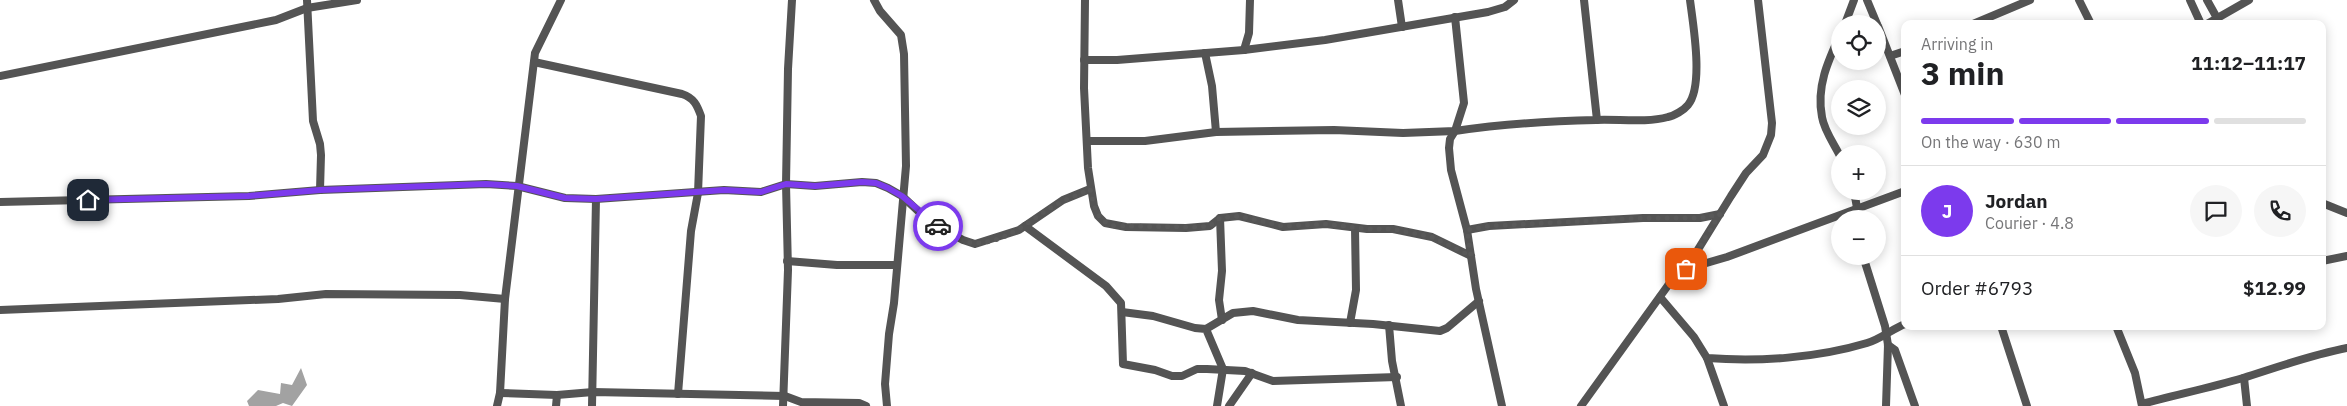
<!DOCTYPE html>
<html lang="en">
<head>
<meta charset="utf-8">
<style>
  body { margin:0; font-family:"IBM Plex Sans",sans-serif; background:#f6f6f6; color:#202124; height:100vh; display:flex; flex-direction:column; font-size:19px; white-space:nowrap }
  * { box-sizing:border-box; margin:0 }
  p { font-size:16px; color:#757577 }
  .icon { flex:none; width:28px; height:28px; fill:none; stroke:currentColor; stroke-width:2; stroke-linecap:round; stroke-linejoin:round }
  .map { position:relative; flex:1; overflow:hidden }
  .sheet { position:absolute; left:1901px; top:20px; width:425px; height:310px; display:flex; flex-direction:column; background:#fff; border-radius:10px; box-shadow:0 2px 12px #0003 }
  .sheet>* { flex:none }
  .fabs { position:absolute; left:1831px; top:15px; display:grid; gap:10px }
  .fabs a { display:grid; place-items:center; width:55px; height:55px; border-radius:50%; background:#fff; box-shadow:0 2px 12px #0003; font-size:25px }
  .pin { position:absolute; display:grid; place-items:center; width:42px; height:42px; color:#fff; margin:-21px; border-radius:10px; box-shadow:0 2px 8px #0006 }
  .courier { position:absolute; display:grid; place-items:center; width:50px; height:50px; margin:-25px; border:4px solid #7c3aed; border-radius:50%; background:#fff; color:#222; box-shadow:0 1px 6px #0007 }
  .summary em { font-style:normal; font-weight:800 }
  .summary div { display:flex; flex-direction:column-reverse }
  .summary { display:flex; align-items:center; justify-content:space-between; height:85px; padding:0 20px }
  h1 { font-size:32px; font-weight:800; line-height:38px }
  .bar { display:grid; grid-template-columns:repeat(4,1fr); gap:8px 5px; align-content:center; height:60px; padding:0 20px }
  .bar i { height:6px; border-radius:4px; background:#e0e0e0 }
  .bar .selected { background:#7c3aed }
  .bar p { grid-column:span 4 }
  .line { display:flex; align-items:center; gap:12px; padding:0 20px; border-top:1px solid #e0e0e0 }
  .line div { flex:1 }
  .round { display:grid; place-items:center; flex:none; width:52px; height:52px; border-radius:26px; background:#f6f6f6 }
  .map>svg:first-child { display:block }
</style>
</head>
<body>
<div class="map">
<svg width="2347" height="406" viewBox="0 0 2347 406">
  <rect width="100%" height="100%" fill="#fff"/>
  <!-- water -->
  <polygon fill="#a2a2a2" points="301,368 307,385 292,406 283,403 276,406 249,406 247,401 258,390 280,394 281,383 292,385"/>
  <g fill="none" stroke-linecap="round" stroke-linejoin="round">
    <!-- street -->
    <g stroke="#545454" stroke-width="8">
      <polyline points="307,0 313,121 320,144 321,155 320,190"/>
      <polyline points="874,0 880,11 901,35 904,54 906,166 894,303 889,334 885,384 887,406"/>
      <polyline points="1085,0 1084,88 1088,168 1094,206 1098,216 1105,223 1126,227 1186,228 1210,226 1220,218 1239,216 1283,227 1326,224 1367,229 1393,229 1432,237 1471,256"/>
      <polyline points="1398,0 1402,27"/>
      <polyline points="1584,0 1597,120"/>
      <polyline points="1867,0 1877,24"/>
      <polyline points="2079,0 2091,24"/>
      <polyline points="2190,0 2201,24"/>
      <polyline points="2207,0 2217,18"/>
      <polyline points="1845,24 1854,0"/>
      <polyline points="1973,24 2030,0"/>
      <polyline points="2207,24 2249,0"/>
      <polyline points="1878,26 1905,95"/>
      <path d="M1840,35C1828,61 1816,87 1822,117C1824,130 1834,144 1840,156"/>
      <polyline points="1244,50 1249,33 1250,0"/>
      <polyline points="1205,53 1212,86 1216,132"/>
      <polyline points="1890,56 1905,51"/>
      <polyline points="1084,60 1117,60 1244,50 1325,40 1488,12 1505,7 1514,0"/>
      <path d="M534,62L682,94C694,98 697,105 701,116L698,193L691,231L678,394"/>
      <polyline points="0,76 276,20 307,8 357,0"/>
      <polyline points="1087,141 1145,141 1216,132 1334,130 1403,133 1455,131 1464,103 1455,17"/>
      <polyline points="1854,191 1859,219"/>
      <polyline points="0,202 249,196 320,190 486,184 517,186 565,198 596,199 724,190 761,192 786,184 815,186 862,182 876,183 888,188 902,196 930,222 963,240 975,244 1019,230 1063,200 1090,189"/>
      <polyline points="2322,203 2347,213"/>
      <polyline points="1220,218 1222,271 1219,300 1222,320"/>
      <polyline points="1025,226 1106,286 1121,303 1123,364 1155,370 1172,376 1182,376 1197,369 1207,369 1245,371 1273,381 1397,377"/>
      <polyline points="1467,230 1489,226 1643,218 1700,218 1720,214"/>
      <polyline points="1863,256 1885,326 1888,345 1886,406"/>
      <polyline points="787,261 837,265 897,265"/>
      <polyline points="2322,261 2347,256"/>
      <polyline points="1686,269 1731,196 1746,173 1763,155 1771,135 1772,123 1758,0"/>
      <path d="M1660,297L1694,337L1707,358C1759,362 1817,358 1867,343C1881,339 1892,329 1905,324"/>
      <polyline points="0,310 278,299 326,294 460,295 505,299"/>
      <polyline points="1122,312 1153,316 1195,328 1206,329 1223,369 1217,406"/>
      <polyline points="1350,323 1356,290 1355,228"/>
      <polyline points="1389,325 1392,361 1401,406"/>
      <polyline points="2001,326 2027,406"/>
      <polyline points="2116,326 2135,373 2142,406"/>
      <polyline points="1206,329 1233,313 1253,311 1298,320 1373,324 1440,331 1447,328 1479,301"/>
      <polyline points="1888,345 1895,350 1915,406"/>
      <polyline points="1707,358 1724,406"/>
      <polyline points="2244,378 2247,406"/>
      <polyline points="500,393 557,395 593,392 785,396 801,402 859,403 866,406"/>
      <path d="M2142,404C2175,395 2209,388 2243,378C2278,367 2311,355 2347,348"/>
      <polyline points="497,406 500,393 505,299 535,53 561,0"/>
      <polyline points="556,406 557,395"/>
      <polyline points="592,406 596,199"/>
      <polyline points="783,406 788,270 786,184 788,69 792,0"/>
      <polyline points="1229,406 1252,373"/>
      <path d="M1502,406L1476,289L1467,230L1451,170L1449,148L1450,139L1455,131C1502,124 1549,121 1596,120C1619,119 1646,123 1668,117C1674,116 1684,110 1688,105C1704,86 1693,24 1690,0"/>
      <polyline points="1581,406 1669,284 1686,269 1727,257 1905,191"/>
    </g>
  </g>
  <g fill="none" stroke-linecap="round" stroke-linejoin="round">
    <!-- done -->
    <path stroke="#595959" stroke-width="5" stroke-dasharray="0 9" d="M938,226C949,232 963,244 976,243C1005,243 1029,221 1052,207C1064,200 1078,195 1090,189C1094,205 1096,222 1115,226L1195,227L1210,226L1220,218L1239,216L1283,226L1326,224L1367,229H1393L1432,237L1471,256L1467,230L1489,226L1643,218H1700L1720,214L1686,269"/>
    <!-- route -->
    <polyline stroke="#7c3aed" stroke-width="6" points="88,200 248,196 320,190 486,184 517,186 565,198 596,199 724,190 761,192 786,184 815,186 862,182 876,183 888,188 902,196 938,226"/>
  </g>
</svg>
<div class="fabs">
<a><svg class="icon" aria-label="locate" viewBox="0 0 24 24"><circle cx="12" cy="12" r="6"/><path d="M12 2v4M12 18v4M2 12h4M18 12h4"/></svg></a>
<a><svg class="icon" aria-label="layers" viewBox="0 0 24 24"><path d="M12 4l9 5-9 5-9-5zM3 14l9 5 9-5"/></svg></a>
<a>+</a>
<a>−</a>
</div>
<div class="pin" style="left:1686px;top:269px;background:#ea580c"><svg class="icon" aria-label="bag" viewBox="0 0 24 24"><path d="M5 8h14l-1 12H6zM9 8a3 3 0 0 1 6 0"/></svg></div>
<div class="pin" style="left:88px;top:200px;background:#1f2937"><svg class="icon" aria-label="home" viewBox="0 0 24 24"><path d="M3 11l9-7 9 7M6 9v11h12V9"/></svg></div>
<div class="courier" style="left:938px;top:226px"><svg class="icon" aria-label="car" viewBox="0 0 24 24"><path d="M5 17H2v-5l4-1 3-4h7l3 4 3 1v5h-3M9 17h6M6 11h13"/><circle cx="7" cy="17" r="2"/><circle cx="17" cy="17" r="2"/></svg></div>
<section class="sheet">
<div class="summary"><div><h1>3 min</h1><p>Arriving in</p></div><em>11:12–11:17</em></div>
<div class="bar"><i class="selected"></i><i class="selected"></i><i class="selected"></i><i></i><p>On the way · 630 m</p></div>
<div class="line" style="height:90px"><b class="round" style="background:#7c3aed;color:#fff">J</b><div><b>Jordan</b><p>Courier · 4.8</p></div><a class="round"><svg class="icon" aria-label="chat" viewBox="0 0 24 24"><path d="M4 5h16v11H9l-5 4z"/></svg></a><a class="round"><svg class="icon" aria-label="phone" viewBox="0 0 24 24"><path d="M5 4h4l2 5-3 2q2 4 5 5l2-3 5 2v4C11 20 4 13 5 4z"/></svg></a></div>
<div class="line" style="height:65px"><div>Order #6793</div><b>$12.99</b></div>
</section>
</div>
</body>
</html>
